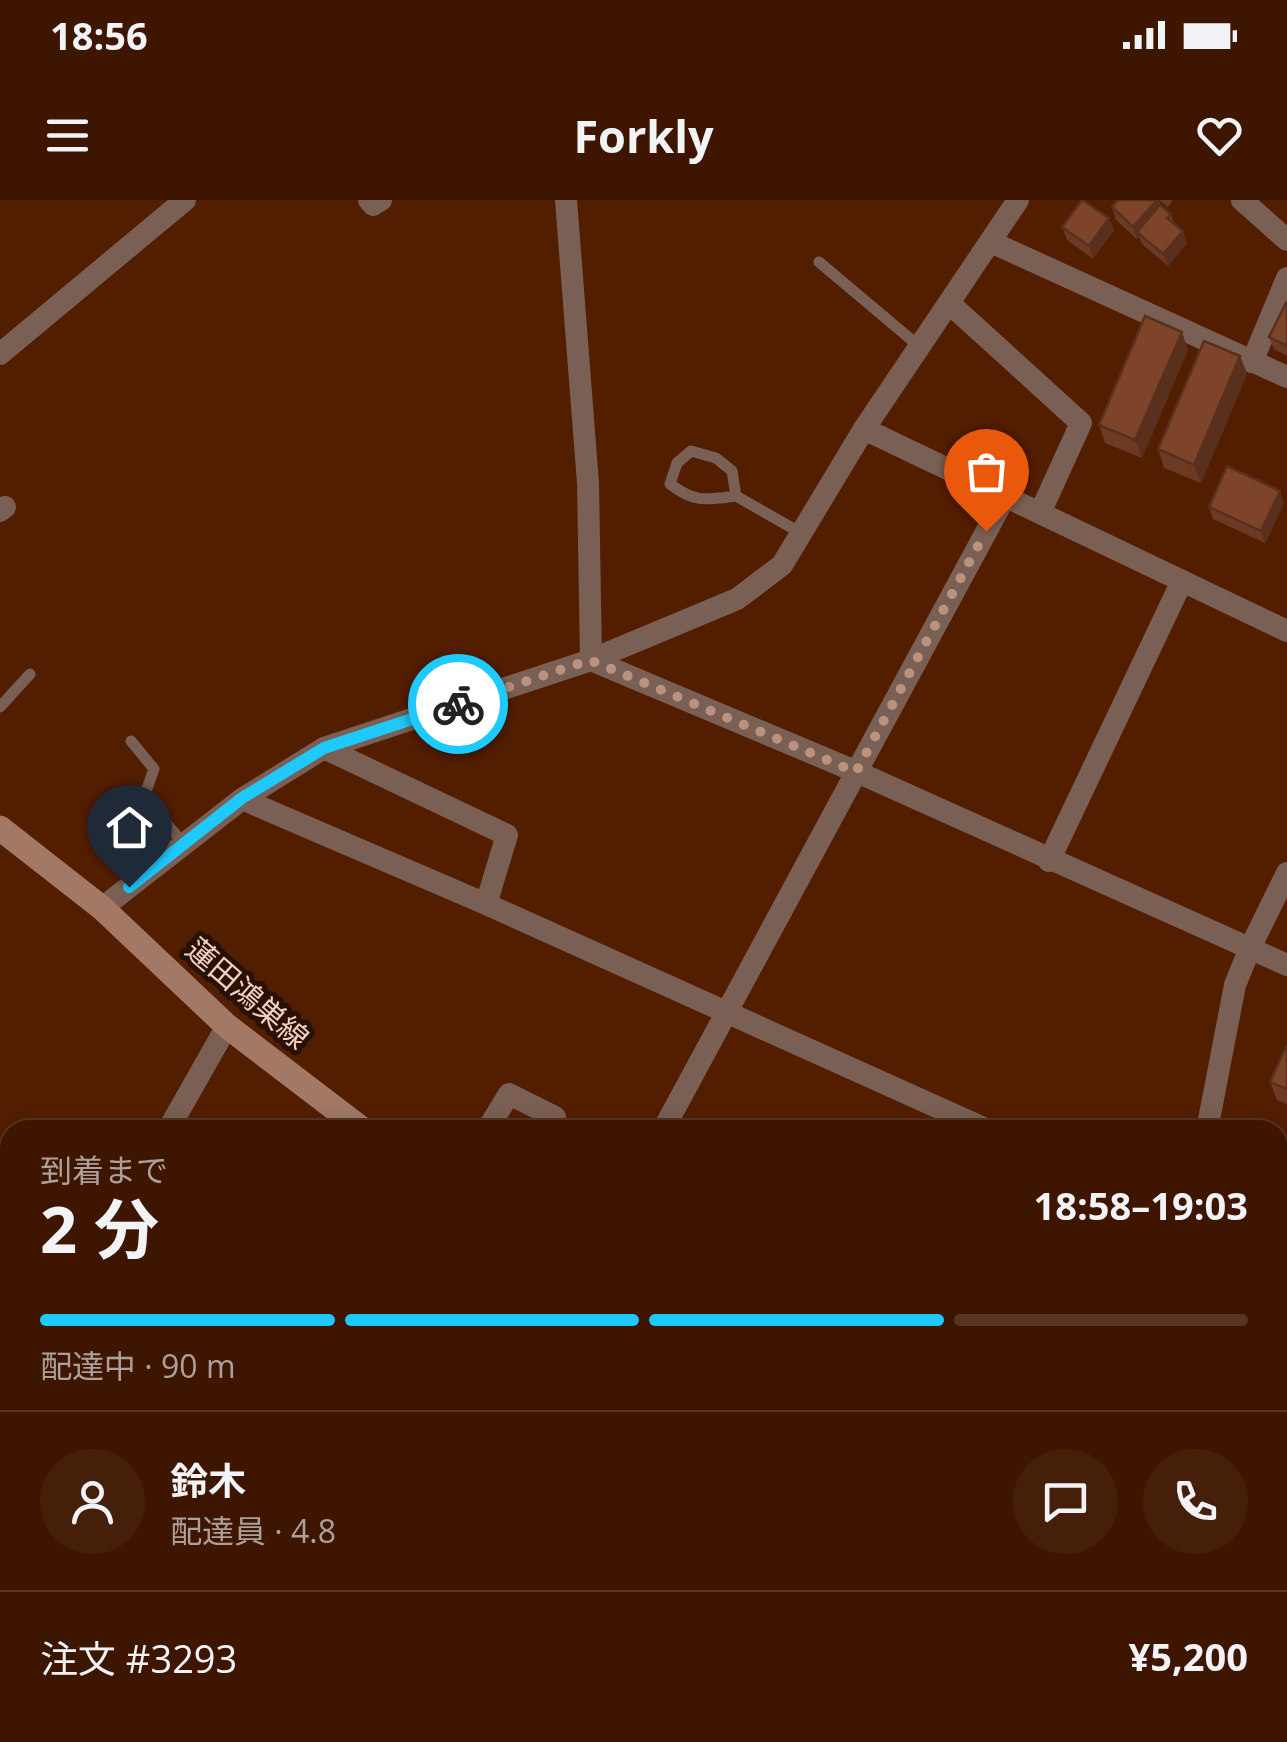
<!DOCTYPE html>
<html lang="ja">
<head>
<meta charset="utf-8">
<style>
  body { margin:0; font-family:"Open Sans","Noto Sans JP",sans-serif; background:#451f0a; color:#f1f3f6; height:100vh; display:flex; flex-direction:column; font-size:38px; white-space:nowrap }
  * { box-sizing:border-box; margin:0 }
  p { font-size:32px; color:#ad9f99 }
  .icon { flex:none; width:55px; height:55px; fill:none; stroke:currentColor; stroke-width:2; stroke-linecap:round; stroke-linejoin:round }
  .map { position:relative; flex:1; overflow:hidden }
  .drawer { position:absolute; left:0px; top:920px; width:1288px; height:622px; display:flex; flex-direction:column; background:#3e1600; border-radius:30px 30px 0 0; box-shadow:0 5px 25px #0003,0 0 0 2px #573522 }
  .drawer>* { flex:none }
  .pin { position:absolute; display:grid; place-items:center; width:85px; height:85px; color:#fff; margin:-102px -42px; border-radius:50% 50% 50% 0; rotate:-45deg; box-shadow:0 0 10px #0007 }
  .pin .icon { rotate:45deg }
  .courier { position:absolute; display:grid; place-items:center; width:100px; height:100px; margin:-50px; border:8px solid #1dc9fd; border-radius:50%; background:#fff; color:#222; box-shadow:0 2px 12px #0007 }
  .overview em { font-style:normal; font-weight:700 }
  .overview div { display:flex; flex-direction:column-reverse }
  .overview { display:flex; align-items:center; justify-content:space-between; height:170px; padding:0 40px }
  h1 { font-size:65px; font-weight:700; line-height:75px }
  .bar { display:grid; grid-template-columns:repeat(4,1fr); gap:15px 10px; align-content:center; height:120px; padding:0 40px }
  .bar i { height:12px; border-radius:8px; background:#573522 }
  .bar .selected { background:#1dc9fd }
  .bar p { grid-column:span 4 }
  .line { display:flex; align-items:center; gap:25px; padding:0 40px; border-top:2px solid #573522 }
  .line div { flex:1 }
  .round { display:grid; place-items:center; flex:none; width:105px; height:105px; border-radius:52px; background:#451f0a }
  .status { display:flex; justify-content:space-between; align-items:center; height:70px; padding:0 50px; background:#3e1600; direction:ltr }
  .status svg { height:28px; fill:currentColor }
  header { display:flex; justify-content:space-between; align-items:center; height:130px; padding:0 40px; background:#3e1600; font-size:45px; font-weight:700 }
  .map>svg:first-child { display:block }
</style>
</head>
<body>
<div class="status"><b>18:56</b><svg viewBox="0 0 49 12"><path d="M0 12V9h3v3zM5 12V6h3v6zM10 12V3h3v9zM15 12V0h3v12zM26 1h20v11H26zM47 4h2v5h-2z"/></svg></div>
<header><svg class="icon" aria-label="menu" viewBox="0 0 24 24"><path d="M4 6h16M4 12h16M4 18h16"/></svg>Forkly<svg class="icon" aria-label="heart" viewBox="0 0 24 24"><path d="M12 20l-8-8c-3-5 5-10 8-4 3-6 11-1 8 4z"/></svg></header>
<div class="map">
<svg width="1287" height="1542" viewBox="0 0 1287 1542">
  <rect width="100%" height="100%" fill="#531e00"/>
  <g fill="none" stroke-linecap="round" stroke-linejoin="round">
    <!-- lane -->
    <g stroke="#7a6054" stroke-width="11">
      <polyline points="819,62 920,147"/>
      <path d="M736,296C706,300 695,303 670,284L677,263L691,251L716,258L732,271L736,296L801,333"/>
      <polyline points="0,507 30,474"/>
      <polyline points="131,541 154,569 144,597 184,644"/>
    </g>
    <!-- street -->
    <g stroke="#7a6054" stroke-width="22">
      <polyline points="369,0 373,5 381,0"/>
      <polyline points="566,0 588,283 591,460"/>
      <polyline points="1242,0 1287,40"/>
      <polyline points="991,42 1287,177"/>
      <polyline points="949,103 1081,223 1040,313"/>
      <polyline points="0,154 185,0"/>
      <polyline points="1252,162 1287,78"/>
      <polyline points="864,229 1287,431"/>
      <polyline points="0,311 5,307"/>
      <polyline points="591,460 857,572 1287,765"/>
      <polyline points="324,548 507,635 486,704"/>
      <polyline points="242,599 486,704 988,930"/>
      <polyline points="1049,661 1182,381"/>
      <polyline points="102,708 242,599 324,548 591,460 737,399 782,365 864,229 1018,0"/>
      <polyline points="168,930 227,826"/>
      <polyline points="487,930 509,894 555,917 549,930"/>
      <polyline points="663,930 1005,297"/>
      <polyline points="1207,930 1235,785 1250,748 1287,673"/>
      <polyline points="0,1197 10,1182"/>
      <polyline points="1278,1299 1287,1289"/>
      <polyline points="0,1389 10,1398"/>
      <polyline points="1278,1399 1287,1408"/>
      <polyline points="146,1532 156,1542"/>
      <polyline points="1037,1542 1045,1532"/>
    </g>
    <!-- secondary -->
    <g stroke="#a37966" stroke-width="25">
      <polyline points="0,628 102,708 227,826 363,930"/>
      <polyline points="1278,1261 1287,1264"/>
      <polyline points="0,1455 10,1449"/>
    </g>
  </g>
  <!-- wall -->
  <g fill="#6c3a23">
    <polygon points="1118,0 1173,0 1168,7 1159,0 1161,6 1171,14 1174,23 1183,31 1187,43 1168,66 1142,44 1139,37 1137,39 1116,20 1112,7"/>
    <polygon points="1062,27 1114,30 1093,59 1067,40"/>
    <polygon points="1287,104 1287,156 1274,149 1269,137"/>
    <polygon points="1188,150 1142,258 1105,243 1099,225"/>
    <polygon points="1240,156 1247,174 1201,283 1164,268 1158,249"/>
    <polygon points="1284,303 1265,343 1213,319 1209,307"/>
    <polygon points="1287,845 1287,904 1277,900 1270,882"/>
  </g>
  <!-- shaded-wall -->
  <g fill="#58301d">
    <polygon points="1157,0 1159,0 1163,11 1137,32 1139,37 1137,39 1133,27"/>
    <polygon points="1109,18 1114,30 1093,59 1089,46"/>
    <polygon points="1183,31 1187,43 1168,66 1163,54"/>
    <polygon points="1182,132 1188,150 1142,258 1135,240"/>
    <polygon points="1240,156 1247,174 1201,283 1194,265"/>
    <polygon points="1280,291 1284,303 1265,343 1261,331"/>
  </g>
  <!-- building -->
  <g fill="#7d4429" stroke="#58301d" stroke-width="2.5">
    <polygon points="1082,0 1109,18 1089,46 1062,27"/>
    <polygon points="1118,0 1157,0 1133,27 1112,7"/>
    <polygon points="1160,5 1171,14 1167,18 1183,31 1163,54 1137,32"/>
    <polygon points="1286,103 1287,104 1287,146 1269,137"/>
    <polygon points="1145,116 1182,132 1135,240 1099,225"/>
    <polygon points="1204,141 1240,156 1194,265 1158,249"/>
    <polygon points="1227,266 1280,291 1261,331 1209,307"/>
    <polygon points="1287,845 1287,889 1270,882"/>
  </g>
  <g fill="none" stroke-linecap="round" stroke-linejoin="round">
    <!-- done -->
    <polyline stroke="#ba927d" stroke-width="10" stroke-dasharray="0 18" points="458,504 590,460 856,572 986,331"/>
    <!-- route -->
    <polyline stroke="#1dc9fd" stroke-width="12" points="129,687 242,598 324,548 458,504"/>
  </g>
  <g text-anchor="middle" stroke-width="10" stroke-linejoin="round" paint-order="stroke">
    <!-- street labels -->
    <g font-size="30" fill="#f2d0c1" stroke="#291106">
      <text transform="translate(247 794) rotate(41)" y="10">蓮田鴻巣線</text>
    </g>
  </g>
</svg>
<div class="pin" style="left:986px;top:331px;background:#ea580c"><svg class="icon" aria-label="bag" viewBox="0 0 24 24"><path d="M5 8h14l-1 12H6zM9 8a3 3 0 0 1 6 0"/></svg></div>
<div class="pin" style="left:129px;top:687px;background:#1f2937"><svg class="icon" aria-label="home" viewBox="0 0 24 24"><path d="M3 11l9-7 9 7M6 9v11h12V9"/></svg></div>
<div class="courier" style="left:458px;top:504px"><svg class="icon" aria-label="bike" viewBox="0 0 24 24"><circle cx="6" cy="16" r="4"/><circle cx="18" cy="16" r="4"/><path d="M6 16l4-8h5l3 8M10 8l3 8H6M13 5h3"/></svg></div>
<section class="drawer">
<div class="overview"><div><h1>2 分</h1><p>到着まで</p></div><em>18:58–19:03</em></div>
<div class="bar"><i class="selected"></i><i class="selected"></i><i class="selected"></i><i></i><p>配達中 · 90 m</p></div>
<div class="line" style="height:180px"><a class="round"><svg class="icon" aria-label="person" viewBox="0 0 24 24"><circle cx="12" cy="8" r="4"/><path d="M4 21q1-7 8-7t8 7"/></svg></a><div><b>鈴木</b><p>配達員 · 4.8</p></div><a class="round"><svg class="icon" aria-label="chat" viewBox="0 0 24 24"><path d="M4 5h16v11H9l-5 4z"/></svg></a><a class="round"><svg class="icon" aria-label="phone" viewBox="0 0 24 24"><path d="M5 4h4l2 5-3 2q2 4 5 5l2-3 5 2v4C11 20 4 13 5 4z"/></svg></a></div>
<div class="line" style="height:130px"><div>注文 #3293</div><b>¥5,200</b></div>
</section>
</div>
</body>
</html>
